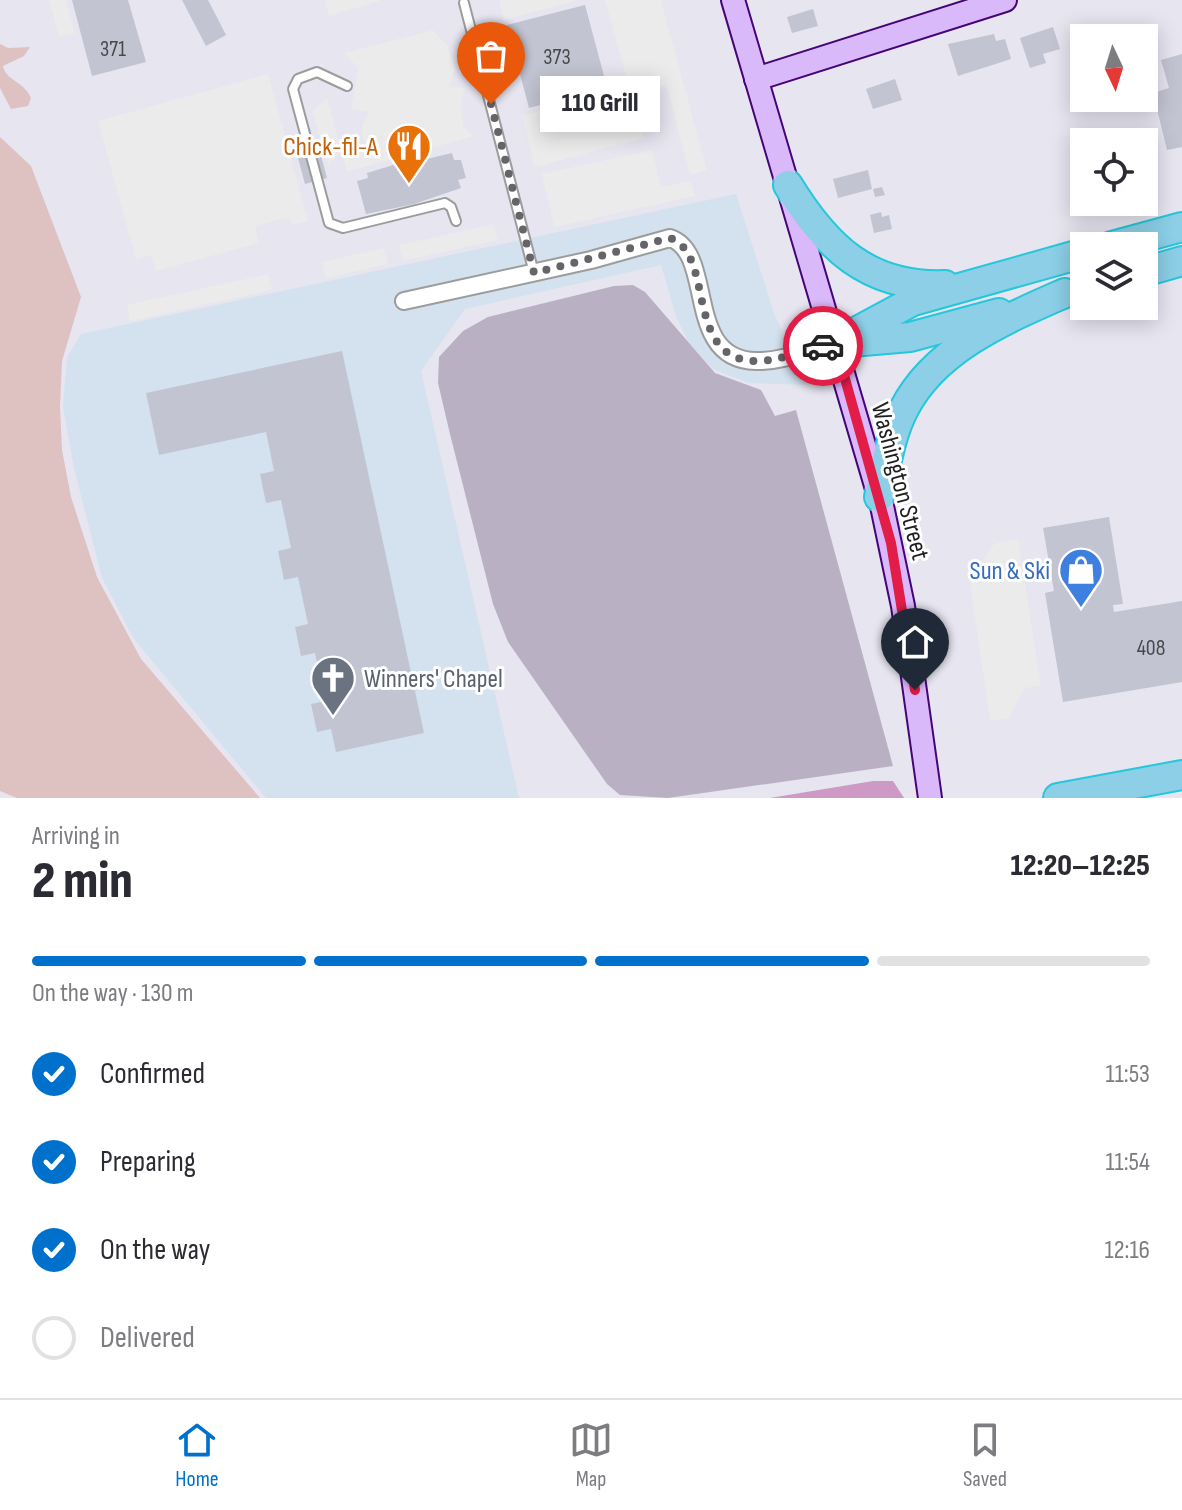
<!DOCTYPE html>
<html lang="en">
<head>
<meta charset="utf-8">
<style>
  body { margin:0; font-family:"Sofia Sans Condensed",sans-serif; background:#f7f7f7; color:#2b2b33; height:100vh; display:flex; flex-direction:column; font-size:30px; white-space:nowrap }
  * { box-sizing:border-box; margin:0 }
  p { font-size:26px; color:#7c7c81 }
  .icon { flex:none; width:44px; height:44px; fill:none; stroke:currentColor; stroke-width:2; stroke-linecap:round; stroke-linejoin:round }
  .map { position:relative; height:798px; overflow:hidden }
  .details { display:flex; flex-direction:column; background:#fff; flex:1 }
  .details>* { flex:none }
  .needle { width:52px; rotate:176deg }
  .tools { position:absolute; left:1070px; top:24px; display:grid; gap:16px }
  .tools a { display:grid; place-items:center; width:88px; height:88px; border-radius:0px; background:#fff; box-shadow:0 4px 20px #0003; font-size:40px }
  .pin { position:absolute; display:grid; place-items:center; width:68px; height:68px; color:#fff; margin:-82px -34px; border-radius:50% 50% 50% 0; rotate:-45deg; box-shadow:0 0 8px #0007 }
  .pin .icon { rotate:45deg }
  .courier { position:absolute; display:grid; place-items:center; width:80px; height:80px; margin:-40px; border:6px solid #e11d48; border-radius:50%; background:#fff; color:#222; box-shadow:0 2px 10px #0007 }
  .bubble { position:absolute; height:56px; border-radius:0px; background:#fff; box-shadow:0 4px 20px #0003; font-size:26px; font-weight:800; line-height:56px; text-align:center }
  .head em { font-style:normal; font-weight:800 }
  .head div { display:flex; flex-direction:column-reverse }
  .head { display:flex; align-items:center; justify-content:space-between; height:136px; padding:0 32px }
  h1 { font-size:52px; font-weight:800; line-height:60px }
  .bar { display:grid; grid-template-columns:repeat(4,1fr); gap:12px 8px; align-content:center; height:96px; padding:0 32px }
  .bar i { height:10px; border-radius:6px; background:#e1e1e2 }
  .bar .active { background:#0070cd }
  .bar p { grid-column:span 4 }
  ol { padding:0 32px; list-style:none }
  li { display:flex; align-items:center; gap:24px; height:88px }
  li p { margin-inline-start:auto }
  li .icon { padding:8px; border-radius:50%; background:#0070cd; color:#fff; stroke-width:4 }
  li:last-child { color:#7c7c81 }
  li i { width:44px; height:44px; border:4px solid #e1e1e2; border-radius:50% }
  .dock { display:flex; justify-content:space-around; align-items:center; height:112px; border-top:2px solid #e1e1e2; background:#fff; font-size:22px; color:#7c7c81 }
  .dock a { display:grid; justify-items:center; gap:4px }
  .dock .active { color:#0070cd }
  .map>svg:first-child { display:block }
</style>
</head>
<body>
<div class="map">
<svg width="1182" height="798" viewBox="0 0 1182 798">
  <rect width="100%" height="100%" fill="#e6e5f0"/>
  <!-- commercial -->
  <polygon fill="#d4e2f0" points="736,194 775,316 807,385 748,383 713,369 689,343 676,316 661,265 465,309 421,371 519,798 266,798 134,639 102,578 74,468 63,407 67,357 81,334"/>
  <!-- construction -->
  <polygon fill="#b9b0c4" points="633,285 645,292 715,373 761,390 775,416 796,410 893,766 668,798 620,795 607,784 508,642 493,604 450,434 438,383 439,357 463,331 488,317 614,286"/>
  <!-- forest -->
  <polygon fill="#cf99c6" points="873,781 893,781 904,798 770,798"/>
  <!-- wetland -->
  <g fill="#dec2c2">
    <path d="M0,44L8,48L30,47L24,56L3,66C6,81 24,81 31,98L28,106L11,109L0,88Z"/>
    <polygon points="0,137 31,166 81,297 62,361 60,407 62,450 71,497 97,577 141,659 260,798 17,798 0,791"/>
  </g>
  <!-- parking -->
  <g fill="#ebebeb">
    <polygon points="49,0 66,0 75,33 59,37"/>
    <polygon points="325,0 382,0 329,16"/>
    <polygon points="499,0 577,0 504,20"/>
    <polygon points="605,0 661,0 707,170 690,175 666,85 631,94"/>
    <polygon points="433,30 447,45 455,69 449,87 465,88 461,103 463,126 474,136 347,172 343,155 366,148 361,130 368,112 351,109 358,68 344,53"/>
    <polygon points="268,74 308,221 292,225 290,217 255,226 259,243 156,271 151,255 136,260 98,121"/>
    <polygon points="624,88 634,124 640,123 644,138 535,167 522,116"/>
    <polygon points="327,98 342,152 328,165 312,111"/>
    <polygon points="652,150 661,187 691,181 695,196 554,227 542,174"/>
    <polygon points="494,224 498,240 403,261 399,245"/>
    <polygon points="384,248 388,264 326,278 322,262"/>
    <polygon points="268,274 272,290 130,321 127,305"/>
    <polygon points="1018,539 1041,686 1025,688 1008,719 990,721 967,563 983,560 993,545 1000,542"/>
  </g>
  <!-- building -->
  <g fill="#c2c4d2">
    <polygon points="72,0 128,0 146,62 92,76"/>
    <polygon points="182,0 208,0 226,35 206,46"/>
    <polygon points="585,5 607,87 529,108 507,25"/>
    <polygon points="813,9 818,26 792,33 787,17"/>
    <polygon points="1053,27 1060,49 1043,54 1046,63 1030,68 1020,38"/>
    <polygon points="994,34 996,41 1005,39 1011,59 958,76 948,44"/>
    <polygon points="1182,54 1182,147 1167,150 1153,93 1169,88 1161,60"/>
    <polygon points="895,79 902,100 873,109 866,89"/>
    <polygon points="317,141 327,178 305,184 295,147"/>
    <polygon points="452,153 454,160 461,160 466,178 458,180 461,188 414,204 366,214 357,181 368,178 367,173 426,155 427,159"/>
    <polygon points="868,170 872,189 838,198 833,179"/>
    <polygon points="882,187 885,195 875,197 873,189"/>
    <polygon points="881,212 882,217 889,215 892,229 874,233 870,215"/>
    <polygon points="342,351 424,733 336,752 331,729 317,732 311,704 325,701 315,653 301,656 295,627 308,624 298,577 284,580 278,551 291,548 281,500 266,503 260,474 274,471 266,432 159,455 146,393"/>
    <polygon points="1109,517 1123,604 1113,605 1114,612 1182,601 1182,682 1063,702 1045,593 1054,591 1043,528"/>
  </g>
  <g fill="none" stroke-linecap="round" stroke-linejoin="round">
    <!-- service casing -->
    <g stroke="#9c9c9c" stroke-width="12">
      <g id="service">
        <polyline points="464,3 534,273"/>
        <polyline points="347,86 317,72 298,79 293,89 329,223 343,228 445,203 451,207 456,221"/>
      </g>
    </g>
    <!-- minor casing -->
    <g stroke="#9c9c9c" stroke-width="20">
      <path id="minor" d="M404,301L591,260L670,238C716,253 683,360 756,361C782,362 810,349 835,343"/>
    </g>
    <!-- secondary casing -->
    <g stroke="#450577" stroke-width="26">
      <g id="secondary">
        <polyline points="733,0 882,506 903,606 930,798"/>
        <polyline points="756,79 1005,0"/>
      </g>
    </g>
    <!-- motorway casing -->
    <g stroke="#24c7db" stroke-width="32">
      <g id="motorway">
        <path d="M788,185C826,247 868,288 945,285"/>
        <polyline points="1112,246 1182,227"/>
        <polyline points="1144,272 1182,261"/>
        <polyline points="835,343 913,301 1084,253"/>
        <polyline points="840,343 910,337 999,313"/>
        <path d="M879,497C886,467 890,436 904,409C935,348 1006,319 1065,293"/>
        <polyline points="1058,798 1182,775"/>
      </g>
    </g>
    <!-- service -->
    <use href="#service" stroke="#fff" stroke-width="8"/>
    <!-- minor -->
    <use href="#minor" stroke="#fff" stroke-width="16"/>
    <!-- secondary -->
    <use href="#secondary" stroke="#dab9fa" stroke-width="22"/>
    <!-- motorway -->
    <use href="#motorway" stroke="#8ccfe7" stroke-width="28"/>
  </g>
  <g fill="none" stroke-linecap="round" stroke-linejoin="round">
    <!-- done -->
    <path stroke="#656468" stroke-width="8" stroke-dasharray="0 14.4" d="M491,104L534,273L670,238C716,254 683,360 756,361C778,361 802,351 823,346"/>
    <!-- route -->
    <polyline stroke="#e11d48" stroke-width="10" points="823,346 835,343 891,543 915,690"/>
  </g>
  <!-- icons -->
  <defs>
    <g id="restaurant-pin" transform="scale(2.3)"><path d="M0 17L-7.5 6A9.5 9.5 0 1 1 7.5 6Z" fill="#e8710a" stroke="#fff"/><path d="M-5-6h1v4h1v-4h1v4h1v-4h1v5L-1.5 .5V6h-2V.5L-5-1ZM5-6V6H3V1.5H1.5Q1.5-4 5-6Z" fill="#fff"/></g>
    <g id="shop-pin" transform="scale(2.3)"><path d="M0 17L-7.5 6A9.5 9.5 0 1 1 7.5 6Z" fill="#3f7fe0" stroke="#fff"/><path d="M-5-2.5h2.3a2.7 3.5 0 0 1 5.4 0H5L5.5 6h-11ZM-1.5-2.5h3a1.5 2.3 0 0 0-3 0Z" fill="#fff"/></g>
    <g id="church-pin" transform="scale(2.3)"><path d="M0 17L-7.5 6A9.5 9.5 0 1 1 7.5 6Z" fill="#6b7280" stroke="#fff"/><path d="M-1.2-6h2.4v3.5h3.3v2.4h-3.3V6h-2.4V-.1h-3.3v-2.4h3.3Z" fill="#fff"/></g>
  </defs>
  <g fill-rule="evenodd">
    <use href="#restaurant-pin" x="409" y="146"/>
    <use href="#shop-pin" x="1081" y="570"/>
    <use href="#church-pin" x="333" y="678"/>
  </g>
  <g text-anchor="middle" stroke-width="6" stroke-linejoin="round" paint-order="stroke">
    <!-- number labels -->
    <g font-size="22" fill="#48484c">
      <text x="113" y="56">371</text>
      <text x="557" y="64">373</text>
      <text x="1151" y="655">408</text>
    </g>
    <!-- food labels -->
    <g font-size="26" fill="#c56008" stroke="#fff" text-anchor="end">
      <text x="378" y="155">Chick-fil-A</text>
    </g>
    <!-- street labels -->
    <g font-size="26" fill="#1f1f1f" stroke="#fff">
      <text transform="translate(901 481) rotate(75)" y="9">Washington Street</text>
    </g>
    <!-- shop labels -->
    <g font-size="26" fill="#366cbe" stroke="#fff" text-anchor="end">
      <text x="1050" y="579">Sun &amp; Ski</text>
    </g>
    <!-- worship labels -->
    <g font-size="26" fill="#5b616d" stroke="#fff" text-anchor="start">
      <text x="364" y="687">Winners' Chapel</text>
    </g>
  </g>
</svg>
<div class="tools">
<a><svg class="needle" viewBox="-14 -14 28 28"><path d="M0-13l5 13h-10z" fill="#e53935"/><path d="M0 13l5-13h-10z" fill="#7c7c81"/></svg></a>
<a><svg class="icon" aria-label="locate" viewBox="0 0 24 24"><circle cx="12" cy="12" r="6"/><path d="M12 2v4M12 18v4M2 12h4M18 12h4"/></svg></a>
<a><svg class="icon" aria-label="layers" viewBox="0 0 24 24"><path d="M12 4l9 5-9 5-9-5zM3 14l9 5 9-5"/></svg></a>
</div>
<div class="pin" style="left:491px;top:104px;background:#ea580c"><svg class="icon" aria-label="bag" viewBox="0 0 24 24"><path d="M5 8h14l-1 12H6zM9 8a3 3 0 0 1 6 0"/></svg></div>
<div class="pin" style="left:915px;top:690px;background:#1f2937"><svg class="icon" aria-label="home" viewBox="0 0 24 24"><path d="M3 11l9-7 9 7M6 9v11h12V9"/></svg></div>
<div class="courier" style="left:823px;top:346px"><svg class="icon" aria-label="car" viewBox="0 0 24 24"><path d="M5 17H2v-5l4-1 3-4h7l3 4 3 1v5h-3M9 17h6M6 11h13"/><circle cx="7" cy="17" r="2"/><circle cx="17" cy="17" r="2"/></svg></div>
<div class="bubble" style="left:540px;top:76px;width:120px">110 Grill</div>
</div>
<section class="details">
<div class="head"><div><h1>2 min</h1><p>Arriving in</p></div><em>12:20–12:25</em></div>
<div class="bar"><i class="active"></i><i class="active"></i><i class="active"></i><i></i><p>On the way · 130 m</p></div>
<ol>
<li><svg class="icon" aria-label="check" viewBox="0 0 24 24"><path d="M5 12l5 5 9-10"/></svg>Confirmed<p>11:53</p></li>
<li><svg class="icon" aria-label="check" viewBox="0 0 24 24"><path d="M5 12l5 5 9-10"/></svg>Preparing<p>11:54</p></li>
<li><svg class="icon" aria-label="check" viewBox="0 0 24 24"><path d="M5 12l5 5 9-10"/></svg>On the way<p>12:16</p></li>
<li><i></i>Delivered</li>
</ol>
</section>
<nav class="dock">
<a class="active"><svg class="icon" aria-label="home" viewBox="0 0 24 24"><path d="M3 11l9-7 9 7M6 9v11h12V9"/></svg>Home</a>
<a><svg class="icon" aria-label="map" viewBox="0 0 24 24"><path d="M3 6l6-2 6 2 6-2v14l-6 2-6-2-6 2zM9 4v14M15 6v14"/></svg>Map</a>
<a><svg class="icon" aria-label="saved" viewBox="0 0 24 24"><path d="M7 4h10v16l-5-4-5 4z"/></svg>Saved</a>
</nav>
</body>
</html>
